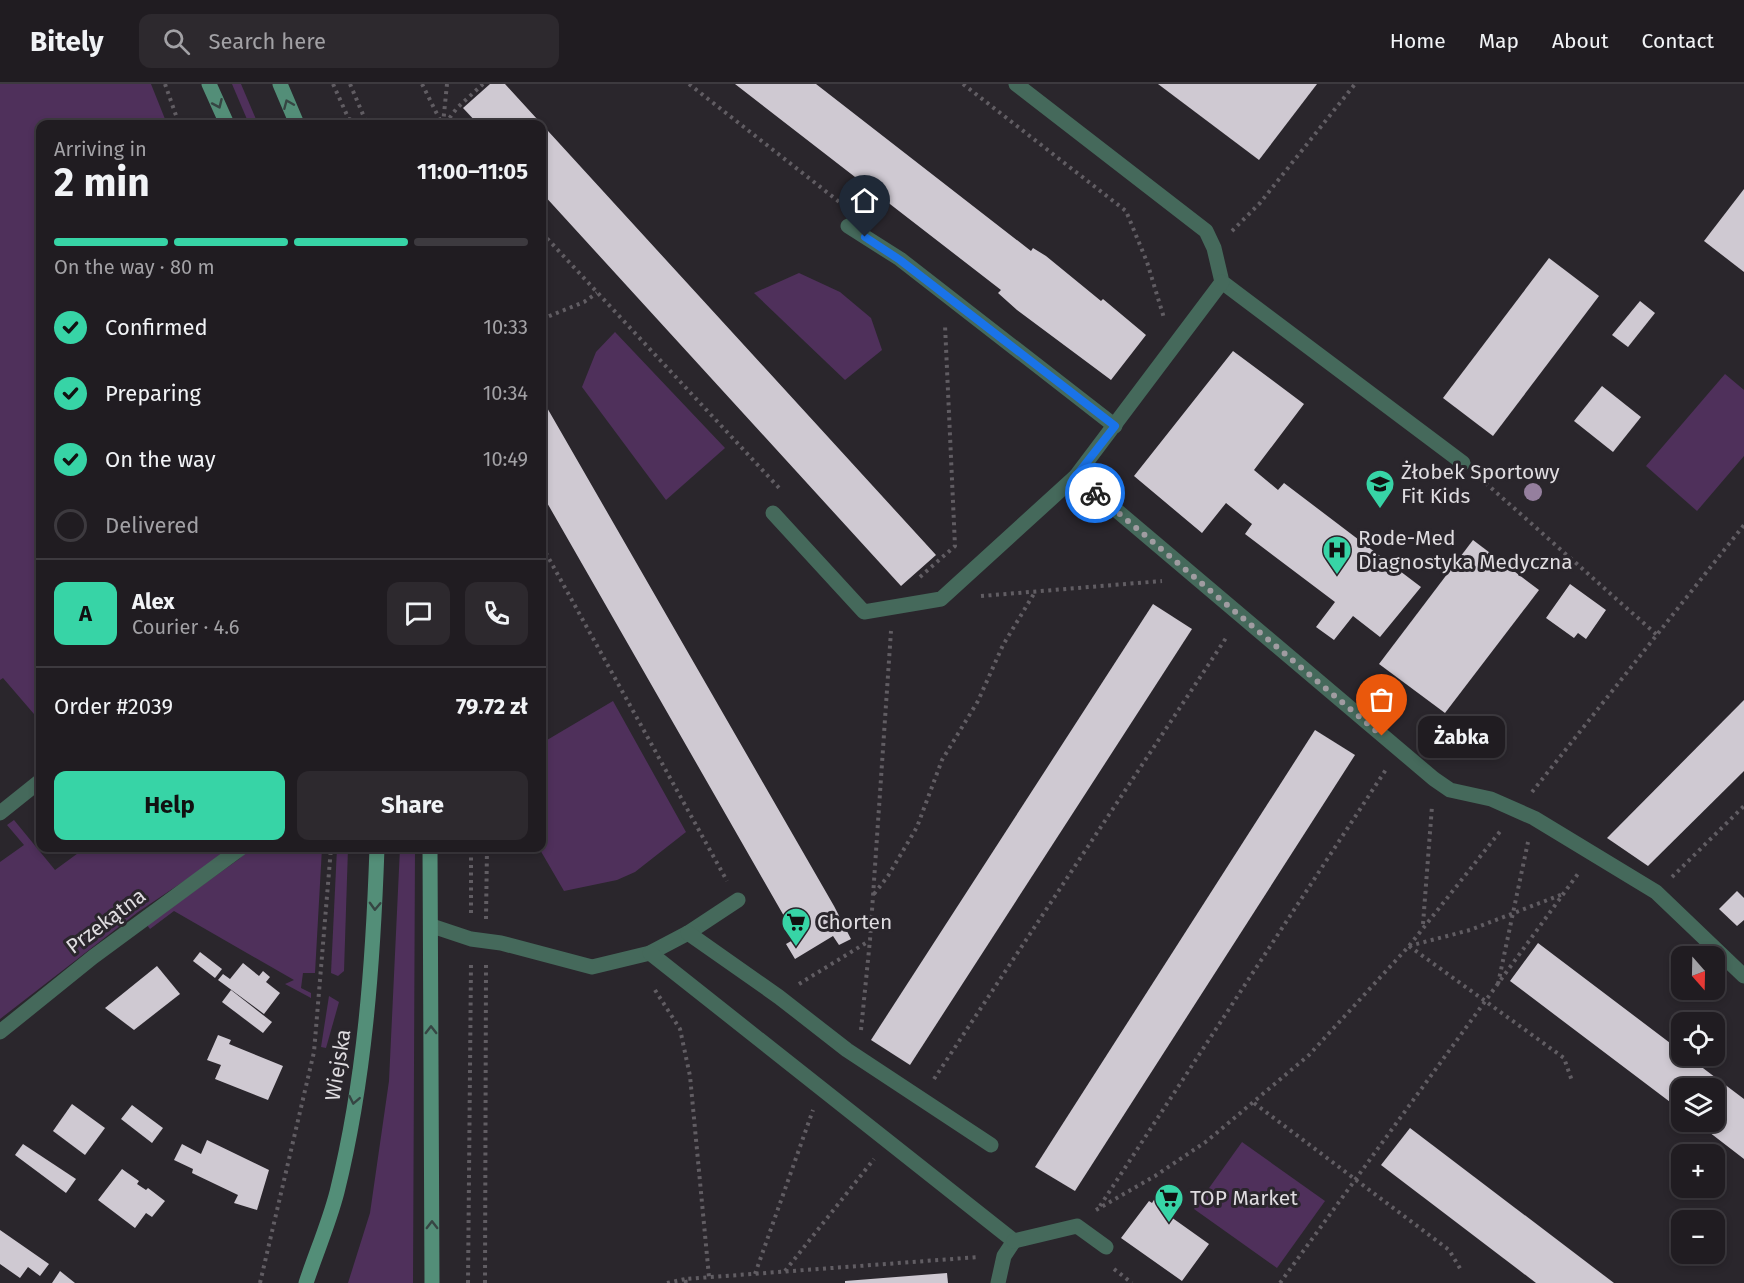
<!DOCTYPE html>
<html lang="en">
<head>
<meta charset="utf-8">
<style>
  body { margin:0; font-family:"Fira Sans",sans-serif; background:#2d292e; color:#f1f3f6; height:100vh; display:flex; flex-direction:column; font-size:22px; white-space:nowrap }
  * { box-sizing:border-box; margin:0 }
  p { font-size:20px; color:#a2a1a5 }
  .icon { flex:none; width:33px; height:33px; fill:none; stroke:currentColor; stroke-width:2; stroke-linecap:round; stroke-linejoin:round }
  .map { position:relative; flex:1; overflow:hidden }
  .drawer { position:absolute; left:36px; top:36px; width:510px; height:732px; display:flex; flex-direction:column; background:#201c21; border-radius:12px; box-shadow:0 3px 9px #0003,0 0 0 2px #3d3a3f }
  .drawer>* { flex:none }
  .needle { width:39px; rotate:160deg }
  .buttons { position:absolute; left:1671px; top:862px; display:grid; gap:12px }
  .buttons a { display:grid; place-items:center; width:54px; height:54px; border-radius:12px; background:#201c21; box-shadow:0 3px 9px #0003,0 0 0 2px #3d3a3f; font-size:30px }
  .pin { position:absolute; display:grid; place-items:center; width:51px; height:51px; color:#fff; margin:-62px -26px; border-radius:50% 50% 50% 0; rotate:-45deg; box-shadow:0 0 6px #0007 }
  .pin .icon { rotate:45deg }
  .courier { position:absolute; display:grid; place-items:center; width:60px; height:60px; margin:-30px; border:4px solid #1a73e8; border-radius:50%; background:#fff; color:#222; box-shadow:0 2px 8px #0007 }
  .bubble { position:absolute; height:42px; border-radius:12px; background:#201c21; box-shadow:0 3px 9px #0003,0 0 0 2px #3d3a3f; font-size:20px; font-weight:700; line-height:42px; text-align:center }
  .head em { font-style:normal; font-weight:700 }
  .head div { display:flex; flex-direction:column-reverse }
  .head { display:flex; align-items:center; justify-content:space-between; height:102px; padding:0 18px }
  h1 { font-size:39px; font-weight:700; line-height:45px }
  .bar { display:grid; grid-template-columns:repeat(4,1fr); gap:9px 6px; align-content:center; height:72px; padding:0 18px }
  .bar i { height:8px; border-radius:4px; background:#3d3a3f }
  .bar .selected { background:#37d4a6 }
  .bar p { grid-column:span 4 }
  .line { display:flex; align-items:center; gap:15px; padding:0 18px; border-top:2px solid #3d3a3f }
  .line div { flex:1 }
  .round { display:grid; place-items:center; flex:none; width:63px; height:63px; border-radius:12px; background:#2d292e }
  ol { padding:0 18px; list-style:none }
  li { display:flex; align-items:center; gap:18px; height:66px }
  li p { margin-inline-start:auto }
  li .icon { padding:6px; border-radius:50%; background:#37d4a6; color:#111; stroke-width:4 }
  li:last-child { color:#a2a1a5 }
  li i { width:33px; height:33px; border:3px solid #3d3a3f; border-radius:50% }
  .button { display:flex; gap:12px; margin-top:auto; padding:12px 18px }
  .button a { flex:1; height:69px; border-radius:12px; background:#37d4a6; color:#111; font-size:24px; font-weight:700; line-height:69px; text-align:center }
  .button a+a { background:#2d292e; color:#f1f3f6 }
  header { display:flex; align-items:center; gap:36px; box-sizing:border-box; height:84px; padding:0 30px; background:#201c21; border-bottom:2px solid #3d3a3f }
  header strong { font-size:28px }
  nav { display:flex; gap:33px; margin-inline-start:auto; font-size:21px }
  .search { width:420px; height:54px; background:#2d292e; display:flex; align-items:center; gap:15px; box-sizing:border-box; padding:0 21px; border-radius:12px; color:#a2a1a5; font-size:22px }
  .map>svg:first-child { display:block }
</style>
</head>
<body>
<header>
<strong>Bitely</strong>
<div class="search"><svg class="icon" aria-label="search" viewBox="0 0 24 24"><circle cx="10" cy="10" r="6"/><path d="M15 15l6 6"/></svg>Search here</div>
<nav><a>Home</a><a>Map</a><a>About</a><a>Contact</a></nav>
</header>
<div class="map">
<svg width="1744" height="1199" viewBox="0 0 1744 1199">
  <rect width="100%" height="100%" fill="#2a262c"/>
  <!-- green -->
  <g fill="#4f305b">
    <polygon points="0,0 151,0 167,40 40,40 40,637 3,594 0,596"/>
    <polygon points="232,0 241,0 258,40 249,40"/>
    <polygon points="799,189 840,208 871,234 882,266 845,296 754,209"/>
    <polygon points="615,248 725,364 666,416 582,303 596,268"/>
    <polygon points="1725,290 1744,306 1744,372 1697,427 1646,382"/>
    <polygon points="613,617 686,748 635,788 617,796 564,807 539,764 542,764 542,659"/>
    <polygon points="14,736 55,786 85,764 227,764 211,779 138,828 0,935 0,778 24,761 7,741"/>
    <polygon points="249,764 322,764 315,889 303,889 301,904 311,909 311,914 285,900 294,896 174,827 150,845 147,841 239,775"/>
    <polygon points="337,764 348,764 344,887 338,892 331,889"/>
    <polygon points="400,764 415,764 413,1199 348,1199 370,1129 389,997"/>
    <polygon points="329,912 339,918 326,964 321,963"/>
    <polygon points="1242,1058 1325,1117 1277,1184 1194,1125"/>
  </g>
  <!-- building -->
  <g fill="#cfc9d2">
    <polygon points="490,0 505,0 936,471 901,502 542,109 542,40 478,40 463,24"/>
    <polygon points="735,0 816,0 1031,167 1033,164 1046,172 1101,217 1103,215 1146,251 1111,296 1017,226 998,209 1001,206"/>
    <polygon points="1158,0 1317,0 1259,76"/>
    <polygon points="1744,105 1744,188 1704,157"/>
    <polygon points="1549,174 1599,212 1493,352 1443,314"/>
    <polygon points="1640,217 1655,229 1628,263 1612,251"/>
    <polygon points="1233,267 1304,320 1254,386 1278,406 1284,399 1421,503 1380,553 1353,532 1334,556 1316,543 1335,518 1245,450 1252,440 1226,419 1202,449 1134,392"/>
    <polygon points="1602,302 1641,333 1613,368 1574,337"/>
    <polygon points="542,315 834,822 851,855 839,861 833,852 795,875 786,860 793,856 795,852 792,846 542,410"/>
    <polygon points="1473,456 1539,506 1445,629 1379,580"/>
    <polygon points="1570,500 1606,526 1586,555 1578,549 1574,554 1546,534"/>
    <polygon points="1153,520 1192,545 910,981 871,956"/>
    <polygon points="1744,616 1744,687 1648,782 1607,754"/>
    <polygon points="1315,646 1355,671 1075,1107 1035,1083"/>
    <polygon points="1737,807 1744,814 1744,836 1737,842 1719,825"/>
    <polygon points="1538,859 1682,968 1682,972 1687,972 1744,1015 1744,1075 1696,1038 1714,1038 1714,1005 1682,1005 1682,1027 1510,897"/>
    <polygon points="200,868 222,885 215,894 193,877"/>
    <polygon points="243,879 259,892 263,887 270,893 266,898 280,909 264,930 218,896 223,890 230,895"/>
    <polygon points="157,882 180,910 134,946 105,924"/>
    <polygon points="231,906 272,938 263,949 222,918"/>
    <polygon points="218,951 231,956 229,960 283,982 268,1016 215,995 221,981 207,976"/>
    <polygon points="72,1020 105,1044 85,1071 53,1047"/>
    <polygon points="132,1021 163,1044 152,1059 121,1035"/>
    <polygon points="1410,1044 1614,1199 1536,1199 1381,1081"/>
    <polygon points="207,1056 269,1086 257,1126 234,1119 238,1111 192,1089 193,1085 174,1076 182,1060 201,1070"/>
    <polygon points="23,1060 76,1095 66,1109 15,1071"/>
    <polygon points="122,1085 139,1097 137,1100 146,1106 148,1104 165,1117 152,1133 146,1129 135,1144 98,1116"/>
    <polygon points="1157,1111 1169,1121 1164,1128 1209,1160 1182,1197 1121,1154 1149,1117 1152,1119"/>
    <polygon points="0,1146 49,1180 40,1192 28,1183 20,1194 0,1180"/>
    <polygon points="60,1187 75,1199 52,1199"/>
    <polygon points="947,1189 948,1199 845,1199 845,1197"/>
  </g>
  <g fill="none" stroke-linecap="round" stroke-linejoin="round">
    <!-- path -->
    <g stroke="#615d63" stroke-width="4" stroke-dasharray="3 4.5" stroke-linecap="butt">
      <polyline points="165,0 179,40"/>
      <polyline points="333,0 351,40"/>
      <polyline points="350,0 367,40"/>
      <polyline points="422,0 442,40"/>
      <polyline points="689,0 842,120"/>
      <polyline points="963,0 1126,127 1147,178 1164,234"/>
      <polyline points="348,35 379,40"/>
      <polyline points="443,40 447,0"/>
      <polyline points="445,40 457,24 483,0"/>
      <polyline points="1232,147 1260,119 1355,0"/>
      <polyline points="542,149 780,405"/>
      <polyline points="542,235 584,218 597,209"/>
      <polyline points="1480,394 1657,551"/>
      <polyline points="542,462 727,797"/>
      <polyline points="920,493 955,462 945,241"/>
      <polyline points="981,512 1162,497"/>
      <polyline points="1532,708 1744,441"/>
      <polyline points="1672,793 1744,722"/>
      <polyline points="874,810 888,792 917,743 942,676 978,617 1003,561 1035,508"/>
      <polyline points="471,829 471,764"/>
      <polyline points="486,835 487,764"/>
      <polyline points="1423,840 1432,722"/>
      <polyline points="1409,862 1564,974 1572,997"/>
      <polyline points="1409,862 1470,846 1563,810"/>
      <polyline points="799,900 869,857"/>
      <polyline points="1498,900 1528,758"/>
      <polyline points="655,906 680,945 690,992 709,1193"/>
      <polyline points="861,946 870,856 891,547"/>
      <polyline points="934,995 1228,551"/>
      <polyline points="1254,1019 1449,1166 1461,1186"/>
      <polyline points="1100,1122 1387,684"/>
      <polyline points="1096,1126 1155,1092 1207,1057 1309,971 1409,862 1502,745"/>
      <polyline points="1114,1185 1132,1199"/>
      <polyline points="785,1187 874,1075"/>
      <polyline points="755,1190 813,1026"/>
      <polyline points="260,1199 314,968 331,764"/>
      <polyline points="468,1199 471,879"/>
      <polyline points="485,1199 486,881"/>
      <polyline points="667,1199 685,1195"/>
      <polyline points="686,1199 685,1195 979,1173"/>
      <polyline points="1280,1199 1580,787"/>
    </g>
    <!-- lane -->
    <g stroke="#45695b" stroke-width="15">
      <polyline points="1016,0 1206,147 1214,164 1222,198 1463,379"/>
      <polyline points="848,142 900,175 1115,342"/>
      <polyline points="773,429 864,528 941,515 1076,392 1222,198"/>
      <polyline points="0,729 40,697"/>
      <polyline points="432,842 471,855 501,859 592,883 650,869 688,849 738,816"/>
      <polyline points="688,849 779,913 847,966 991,1061"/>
      <polyline points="650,869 1014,1157 1004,1172 998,1199"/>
      <polyline points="1014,1157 1077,1142 1106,1163"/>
    </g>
    <!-- street -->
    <g stroke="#45695b" stroke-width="15">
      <polyline points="1076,392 1434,695 1450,706 1491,715 1534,734 1656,808 1744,892"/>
      <polyline points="0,948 93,873 241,764"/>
    </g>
    <!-- secondary -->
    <g stroke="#538e78" stroke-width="15">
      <polyline points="209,0 227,40"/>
      <polyline points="280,0 297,40"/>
      <polyline points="430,764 432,1199"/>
      <path d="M306,1199C316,1169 329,1139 337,1108C365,995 373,879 377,764"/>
    </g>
  </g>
  <!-- trees -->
  <circle fill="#957f9e" cx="1533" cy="408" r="9"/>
  <!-- one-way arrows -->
  <defs><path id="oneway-chevron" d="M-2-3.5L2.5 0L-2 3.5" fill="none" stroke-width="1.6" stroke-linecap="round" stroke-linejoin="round" transform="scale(1.5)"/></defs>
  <g stroke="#364543">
    <use href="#oneway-chevron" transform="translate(218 20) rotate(66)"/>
    <use href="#oneway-chevron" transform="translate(288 20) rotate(-113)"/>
    <use href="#oneway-chevron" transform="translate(375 822) rotate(92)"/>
    <use href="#oneway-chevron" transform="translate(431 946) rotate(-90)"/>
    <use href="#oneway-chevron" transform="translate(354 1016) rotate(101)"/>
    <use href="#oneway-chevron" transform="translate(432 1141) rotate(-90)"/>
  </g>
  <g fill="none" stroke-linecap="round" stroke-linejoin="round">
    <!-- done -->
    <polyline stroke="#a09ca1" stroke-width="6" stroke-dasharray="0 10.8" points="1095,409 1382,652"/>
    <!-- route -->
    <polyline stroke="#1a73e8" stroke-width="8" points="865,153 900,176 1115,342 1076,392 1095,409"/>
  </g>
  <!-- icons -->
  <defs>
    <g id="school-pin" transform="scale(1.5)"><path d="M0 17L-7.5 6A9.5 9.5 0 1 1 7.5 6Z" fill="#37d4a6" stroke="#2a262c"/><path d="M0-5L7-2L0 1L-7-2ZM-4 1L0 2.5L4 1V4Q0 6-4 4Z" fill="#111"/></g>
    <g id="hospital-pin" transform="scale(1.5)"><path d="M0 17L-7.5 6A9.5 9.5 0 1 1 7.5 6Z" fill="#37d4a6" stroke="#2a262c"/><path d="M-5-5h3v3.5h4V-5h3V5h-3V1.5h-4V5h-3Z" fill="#111"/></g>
    <g id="supermarket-pin" transform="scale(1.5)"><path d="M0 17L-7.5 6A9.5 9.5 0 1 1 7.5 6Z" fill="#37d4a6" stroke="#2a262c"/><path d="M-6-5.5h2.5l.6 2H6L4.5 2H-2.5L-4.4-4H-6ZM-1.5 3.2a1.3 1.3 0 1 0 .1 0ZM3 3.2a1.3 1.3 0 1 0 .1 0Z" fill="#111"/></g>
  </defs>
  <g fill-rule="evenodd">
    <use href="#school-pin" x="1380" y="400"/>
    <use href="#hospital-pin" x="1337" y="466"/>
    <use href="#supermarket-pin" x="796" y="838"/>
    <use href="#supermarket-pin" x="1169" y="1114"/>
  </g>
  <g text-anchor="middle" stroke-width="6" stroke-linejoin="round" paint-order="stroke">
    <!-- poi labels -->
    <g font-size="21" fill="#dfdce0" stroke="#2a262c" text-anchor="start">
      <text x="1401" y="395">Żłobek Sportowy<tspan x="1401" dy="24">Fit Kids</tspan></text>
      <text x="1358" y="461">Rode-Med<tspan x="1358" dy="24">Diagnostyka Medyczna</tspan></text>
      <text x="817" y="845">Chorten</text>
      <text x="1190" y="1121">TOP Market</text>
    </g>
    <!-- street labels -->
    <g font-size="21" fill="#dfdce0" stroke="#2a262c">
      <text transform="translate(106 837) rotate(-37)" y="7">Przekątna</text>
      <text transform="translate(338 981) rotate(-81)" y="7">Wiejska</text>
    </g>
  </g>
</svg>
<div class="buttons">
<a><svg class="needle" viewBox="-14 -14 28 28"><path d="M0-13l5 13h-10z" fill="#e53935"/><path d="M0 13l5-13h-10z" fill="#a2a1a5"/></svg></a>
<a><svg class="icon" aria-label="locate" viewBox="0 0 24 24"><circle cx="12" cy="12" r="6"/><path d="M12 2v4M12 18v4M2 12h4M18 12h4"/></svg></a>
<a><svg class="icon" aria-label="layers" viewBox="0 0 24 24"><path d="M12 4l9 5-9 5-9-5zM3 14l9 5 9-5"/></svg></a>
<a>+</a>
<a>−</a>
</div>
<div class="pin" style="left:1382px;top:652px;background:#ea580c"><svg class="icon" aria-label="bag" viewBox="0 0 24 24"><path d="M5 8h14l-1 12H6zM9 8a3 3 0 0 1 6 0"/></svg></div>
<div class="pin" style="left:865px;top:153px;background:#1f2937"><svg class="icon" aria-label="home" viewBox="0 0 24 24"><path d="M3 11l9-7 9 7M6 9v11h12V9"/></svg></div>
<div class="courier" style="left:1095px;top:409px"><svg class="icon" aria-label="bike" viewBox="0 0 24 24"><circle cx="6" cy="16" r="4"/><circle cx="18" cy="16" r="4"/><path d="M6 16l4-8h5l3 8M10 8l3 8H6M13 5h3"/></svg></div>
<div class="bubble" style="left:1418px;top:632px;width:87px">Żabka</div>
<section class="drawer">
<div class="head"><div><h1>2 min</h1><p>Arriving in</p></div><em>11:00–11:05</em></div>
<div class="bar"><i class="selected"></i><i class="selected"></i><i class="selected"></i><i></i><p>On the way · 80 m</p></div>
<ol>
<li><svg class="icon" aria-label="check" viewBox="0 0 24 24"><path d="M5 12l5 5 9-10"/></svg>Confirmed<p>10:33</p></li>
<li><svg class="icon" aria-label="check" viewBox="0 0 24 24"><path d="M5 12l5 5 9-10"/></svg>Preparing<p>10:34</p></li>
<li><svg class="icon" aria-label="check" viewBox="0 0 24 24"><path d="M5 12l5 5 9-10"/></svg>On the way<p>10:49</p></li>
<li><i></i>Delivered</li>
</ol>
<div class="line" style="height:108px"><b class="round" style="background:#37d4a6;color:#111">A</b><div><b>Alex</b><p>Courier · 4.6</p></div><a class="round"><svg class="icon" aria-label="chat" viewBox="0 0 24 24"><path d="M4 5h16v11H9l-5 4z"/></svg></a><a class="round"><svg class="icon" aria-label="phone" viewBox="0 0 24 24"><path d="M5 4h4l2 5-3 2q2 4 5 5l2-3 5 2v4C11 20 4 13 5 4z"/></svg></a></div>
<div class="line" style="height:78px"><div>Order #2039</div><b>79.72 zł</b></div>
<div class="button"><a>Help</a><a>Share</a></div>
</section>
</div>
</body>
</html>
